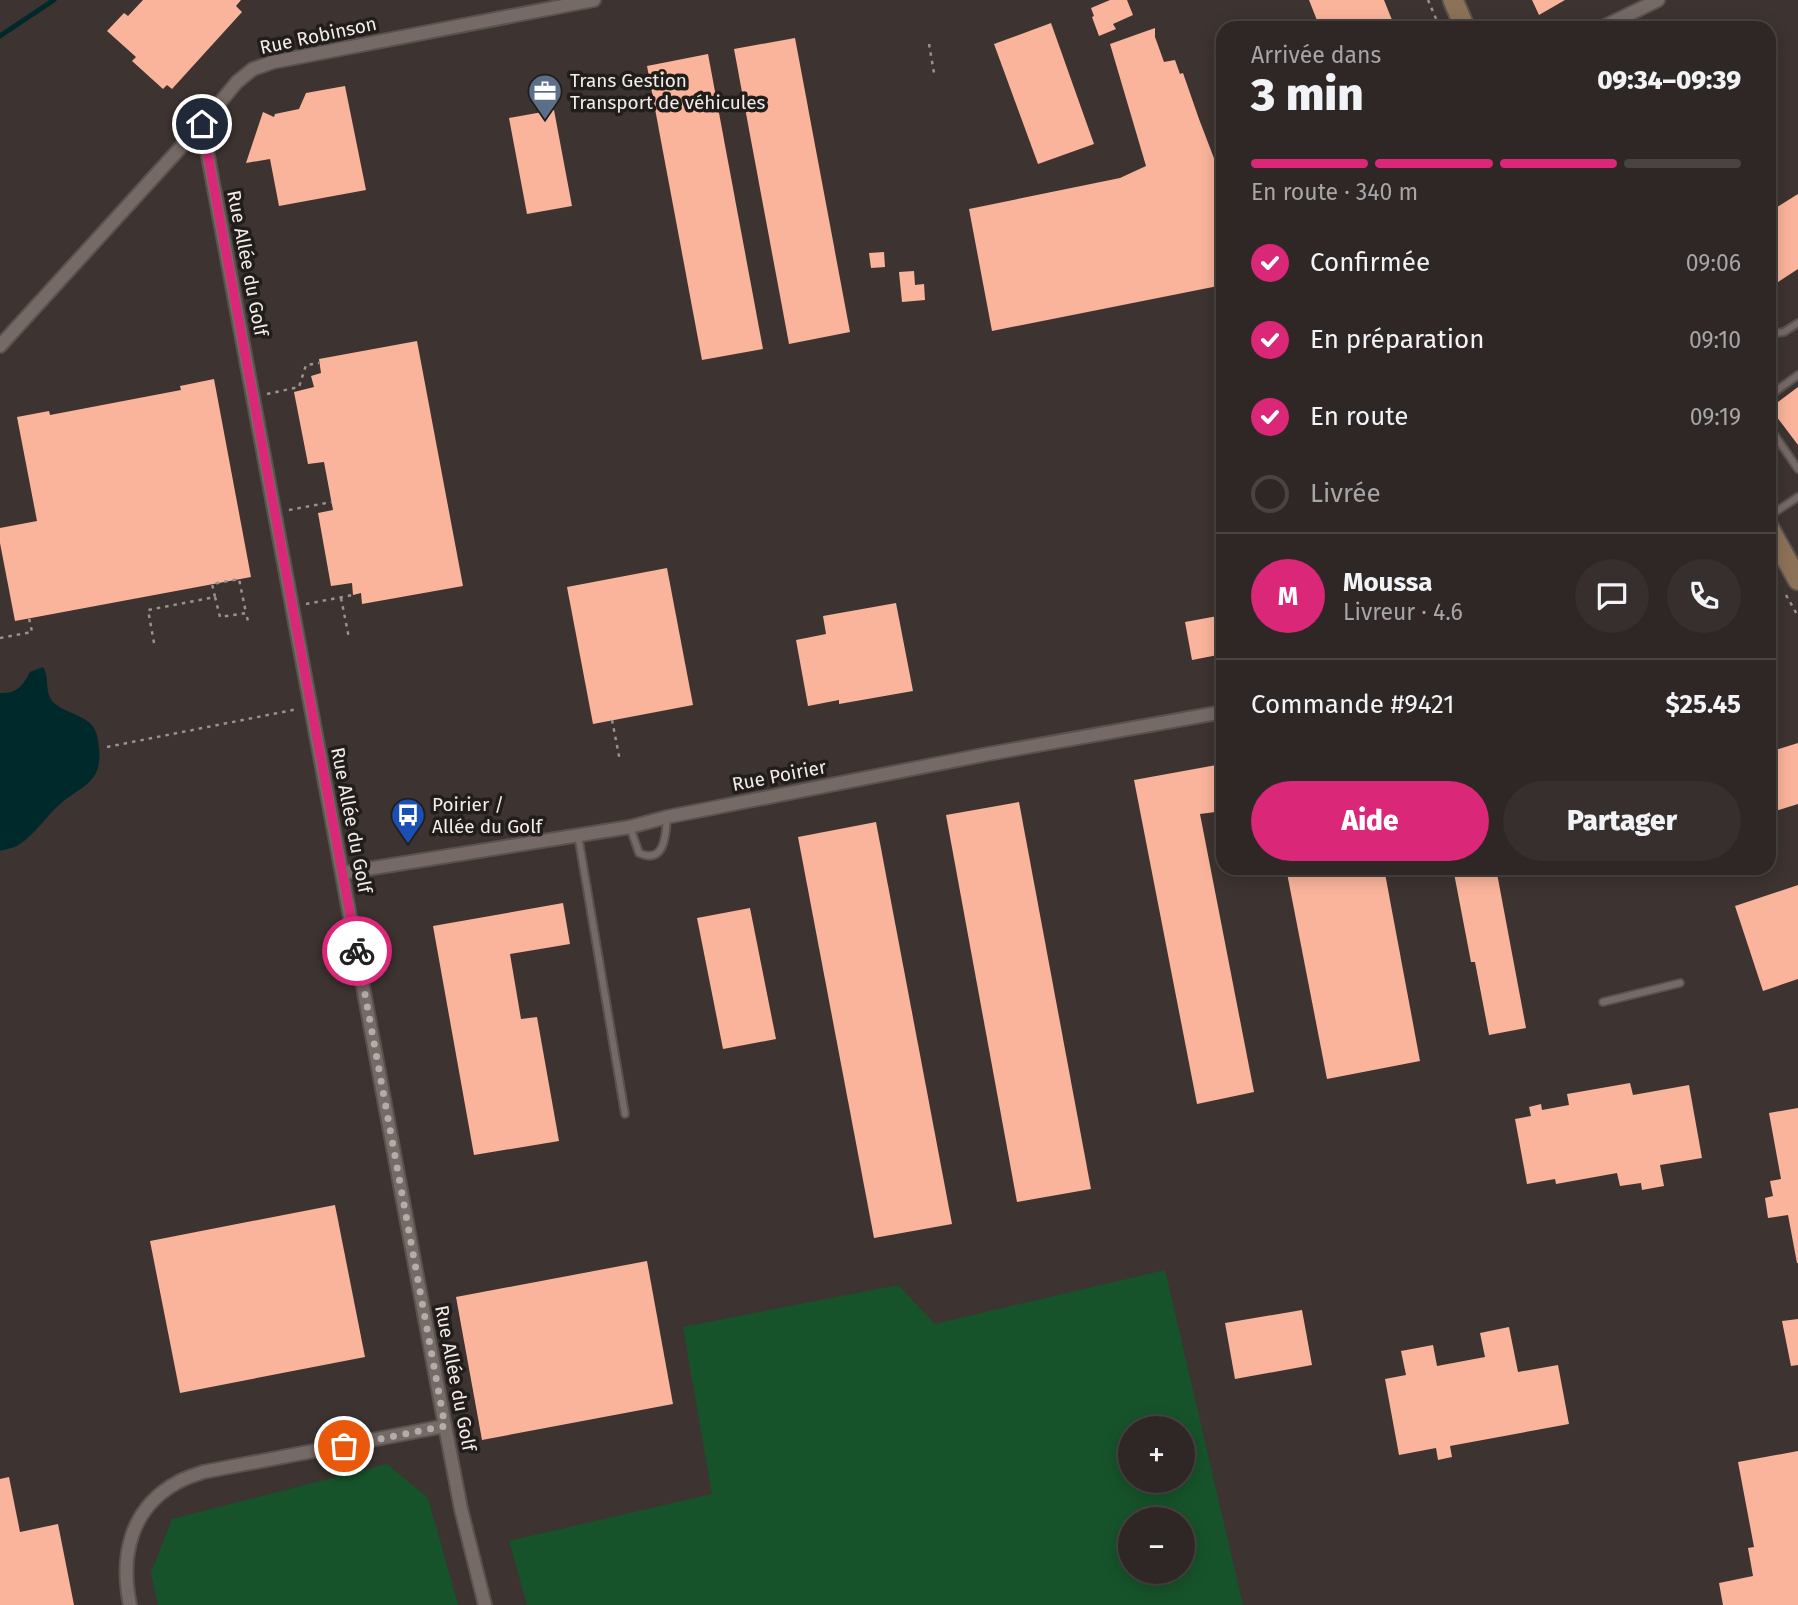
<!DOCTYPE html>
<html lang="fr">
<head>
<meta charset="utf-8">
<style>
  body { margin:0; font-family:"Fira Sans",sans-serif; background:#362f2d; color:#f1f3f6; height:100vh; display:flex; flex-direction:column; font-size:26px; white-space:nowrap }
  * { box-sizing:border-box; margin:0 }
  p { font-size:23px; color:#a7a5a7 }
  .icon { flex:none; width:38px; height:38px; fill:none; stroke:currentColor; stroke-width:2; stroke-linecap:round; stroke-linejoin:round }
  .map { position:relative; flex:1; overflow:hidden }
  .details { position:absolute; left:1216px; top:21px; width:560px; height:854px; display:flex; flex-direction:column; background:#2e2725; border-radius:21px; box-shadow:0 4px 18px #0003,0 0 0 2px #494442 }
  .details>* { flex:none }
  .buttons { position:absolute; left:1118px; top:1416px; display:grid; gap:14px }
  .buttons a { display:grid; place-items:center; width:77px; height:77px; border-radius:50%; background:#2e2725; box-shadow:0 4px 18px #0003,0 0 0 2px #494442; font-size:35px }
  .pin { position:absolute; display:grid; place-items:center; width:60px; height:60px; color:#fff; margin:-30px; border:4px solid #fff; border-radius:50%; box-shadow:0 2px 7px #0007 }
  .courier { position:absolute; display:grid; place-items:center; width:70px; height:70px; margin:-35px; border:5px solid #db2777; border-radius:50%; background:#fff; color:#222; box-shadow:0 2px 9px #0007 }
  .head em { font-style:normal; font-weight:800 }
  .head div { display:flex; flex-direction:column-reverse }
  .head { display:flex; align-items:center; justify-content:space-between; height:119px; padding:0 35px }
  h1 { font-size:46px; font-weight:800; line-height:52px }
  .bar { display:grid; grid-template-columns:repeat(4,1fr); gap:10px 7px; align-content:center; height:84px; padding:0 35px }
  .bar i { height:9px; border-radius:5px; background:#494442 }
  .bar .current { background:#db2777 }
  .bar p { grid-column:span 4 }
  .line { display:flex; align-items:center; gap:18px; padding:0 35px; border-top:2px solid #494442 }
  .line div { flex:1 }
  .round { display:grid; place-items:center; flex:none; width:74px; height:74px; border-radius:37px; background:#362f2d }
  ol { padding:0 35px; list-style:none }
  li { display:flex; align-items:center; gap:21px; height:77px }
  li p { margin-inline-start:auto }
  li .icon { padding:7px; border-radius:50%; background:#db2777; color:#fff; stroke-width:4 }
  li:last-child { color:#a7a5a7 }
  li i { width:38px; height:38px; border:4px solid #494442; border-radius:50% }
  .button { display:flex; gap:14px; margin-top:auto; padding:14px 35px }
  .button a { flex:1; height:80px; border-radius:42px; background:#db2777; color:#fff; font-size:28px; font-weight:800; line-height:80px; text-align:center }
  .button a+a { background:#362f2d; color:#f1f3f6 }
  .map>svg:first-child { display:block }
</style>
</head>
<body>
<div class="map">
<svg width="1798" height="1605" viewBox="0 0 1798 1605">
  <rect width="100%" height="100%" fill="#3d3431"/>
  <!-- green -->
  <g fill="#16532a" fill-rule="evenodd">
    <path d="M1165,1270L1243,1605H527L509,1541L712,1494L683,1327L898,1285L935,1324ZM1130,1428H1183V1480H1130ZM1130,1519H1183V1572H1130Z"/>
    <polygon points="387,1464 428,1498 458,1605 158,1605 151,1573 172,1519"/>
  </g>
  <!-- water -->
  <path fill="#00292b" d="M43,667C50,678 44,691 53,702C61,711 80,714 90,723C97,730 98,739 99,748C103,785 79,786 58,806C45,818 35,834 20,844C15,848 6,849 0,851V693C16,694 23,686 30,672Z"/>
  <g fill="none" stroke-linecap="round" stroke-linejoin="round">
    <!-- stream -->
    <polyline stroke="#00292b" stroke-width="5" points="0,36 54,0"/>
  </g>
  <!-- building -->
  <g fill="#fab49b">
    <polygon points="143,0 241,0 236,6 242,12 172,89 167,85 163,89 132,61 136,57 107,31 124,13 128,16"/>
    <polygon points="1110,0 1127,0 1133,15 1113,24 1116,29 1099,36 1092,17 1094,16 1091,8"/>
    <polygon points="1309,0 1384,0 1394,25 1386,28 1320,28"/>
    <polygon points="1532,0 1565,0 1539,15"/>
    <polygon points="1051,23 1094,144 1038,164 994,44"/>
    <polygon points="1155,28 1155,37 1164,62 1175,60 1180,74 1183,73 1199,119 1220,174 1223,173 1223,285 992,331 969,209 1120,178 1146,166 1110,44"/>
    <polygon points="795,38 850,332 789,344 734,49"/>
    <polygon points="708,54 763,349 702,360 647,66"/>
    <polygon points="345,86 366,190 279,206 270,159 246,163 263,112 274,117 275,114 299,109 306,93"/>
    <polygon points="554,110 572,206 527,214 509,118"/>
    <polygon points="1798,194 1798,269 1769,288 1769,212"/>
    <polygon points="884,252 885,267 871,268 869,253"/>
    <polygon points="914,271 915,285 924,284 925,300 902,302 899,272"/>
    <polygon points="417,341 463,586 362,604 361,593 353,595 352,583 331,586 318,513 333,510 324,462 308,464 294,392 314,387 311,376 321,373 319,359"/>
    <polygon points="214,379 251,577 15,621 0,543 0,528 37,521 17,417 49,411 50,415 181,390 180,386"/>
    <polygon points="1798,387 1798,445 1770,408"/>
    <polygon points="667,568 693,705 593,724 567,587"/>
    <polygon points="896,603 913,691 839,704 839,700 808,706 796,640 826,634 823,616"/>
    <polygon points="1223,615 1223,654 1192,660 1185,622"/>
    <polygon points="1798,743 1798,804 1769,813 1769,752"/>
    <polygon points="1222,764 1223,773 1223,811 1200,814 1254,1092 1197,1104 1134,780"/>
    <polygon points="1019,802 1091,1189 1017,1202 946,815"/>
    <polygon points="876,822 952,1224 874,1238 798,837"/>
    <polygon points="1286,868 1384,868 1420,1061 1327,1079"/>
    <polygon points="1453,868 1496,868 1526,1028 1489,1035 1475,962 1471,962"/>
    <polygon points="1798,885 1798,979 1763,991 1735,906"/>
    <polygon points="563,903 570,944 510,954 521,1019 537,1017 559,1141 474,1155 433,926"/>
    <polygon points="750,908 776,1039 723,1049 697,918"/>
    <polygon points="1630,1083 1633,1095 1689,1085 1702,1158 1660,1165 1664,1186 1642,1190 1641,1183 1620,1186 1617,1173 1556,1184 1555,1179 1527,1184 1515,1119 1531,1116 1529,1107 1541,1104 1542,1110 1569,1105 1567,1094"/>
    <polygon points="1798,1108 1798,1263 1797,1263 1788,1215 1768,1218 1765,1198 1773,1196 1770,1181 1781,1179 1769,1113"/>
    <polygon points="335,1205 365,1357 180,1393 150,1241"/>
    <polygon points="647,1261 673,1404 482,1440 456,1297"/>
    <polygon points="1302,1310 1312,1365 1235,1379 1225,1323"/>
    <polygon points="1798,1319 1798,1365 1791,1366 1782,1321"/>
    <polygon points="1509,1327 1518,1372 1558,1365 1569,1424 1450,1446 1452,1457 1438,1460 1436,1448 1399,1455 1385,1379 1406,1375 1401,1351 1433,1345 1437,1366 1485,1357 1480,1333"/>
    <polygon points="1798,1451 1798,1605 1723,1605 1719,1583 1753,1576 1748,1548 1754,1547 1738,1462"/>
    <polygon points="9,1477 20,1532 58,1524 74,1605 0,1605 0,1479"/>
  </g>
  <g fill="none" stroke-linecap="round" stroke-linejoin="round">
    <!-- lane casing -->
    <g stroke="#5a524f" stroke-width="10">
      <g id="lane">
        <polyline points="1769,334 1784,332 1798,323"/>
        <polyline points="1769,396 1798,375"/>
        <polyline points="1769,427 1798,469"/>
        <polyline points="1769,516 1798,497"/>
        <path d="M630,827L639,853C665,865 666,834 667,817"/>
        <polyline points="578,835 625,1114"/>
        <polyline points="1603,1002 1680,983"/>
      </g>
    </g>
    <!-- street casing -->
    <g stroke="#5a524f" stroke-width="16">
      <g id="street">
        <polyline points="1601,28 1658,0"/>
        <polyline points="202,124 445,1426 461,1509 485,1605"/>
        <polyline points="0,346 202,124 237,82 253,69 273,62 299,57 594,0"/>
        <polyline points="342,873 630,827 667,817 988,754 1223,712"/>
        <path d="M130,1605C120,1556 130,1508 178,1482C185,1478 195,1475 203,1472L445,1426"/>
      </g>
    </g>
    <!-- secondary casing -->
    <g stroke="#5a524f" stroke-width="23">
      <g id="secondary">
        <polyline points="1453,0 1465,28"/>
        <polyline points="1769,528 1798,580"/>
      </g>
    </g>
    <!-- path -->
    <g stroke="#99928f" stroke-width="2.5" stroke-dasharray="3.5 5" stroke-linecap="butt">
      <polyline points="1428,0 1440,28"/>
      <polyline points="929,44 934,73"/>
      <polyline points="267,394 299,387 306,365 319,363"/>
      <polyline points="289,510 332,502"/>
      <polyline points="1786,595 1798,616"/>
      <polyline points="215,597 220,617 246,613 249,625"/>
      <polyline points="341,598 349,638"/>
      <polyline points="306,604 353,595"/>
      <polyline points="0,638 32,632 29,618"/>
      <polyline points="154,643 148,610 215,597 212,584 239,579 246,613"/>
      <polyline points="612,720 620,761"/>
      <polyline points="107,747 298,709"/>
    </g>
    <!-- lane -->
    <use href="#lane" stroke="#756a66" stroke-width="6"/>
    <!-- street -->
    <use href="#street" stroke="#756a66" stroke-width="12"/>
    <!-- secondary -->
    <use href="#secondary" stroke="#8c7257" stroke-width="19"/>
  </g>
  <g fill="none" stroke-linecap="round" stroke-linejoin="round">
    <!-- done -->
    <polyline stroke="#b3aca9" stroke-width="7" stroke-dasharray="0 12.6" points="344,1446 445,1426 357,951"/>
    <!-- route -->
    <polyline stroke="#db2777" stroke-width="9" points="202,124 357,951"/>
  </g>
  <!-- icons -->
  <defs>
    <g id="office-pin" transform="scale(1.75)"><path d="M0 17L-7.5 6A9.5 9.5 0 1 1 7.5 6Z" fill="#5c6f8a" stroke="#211d1b"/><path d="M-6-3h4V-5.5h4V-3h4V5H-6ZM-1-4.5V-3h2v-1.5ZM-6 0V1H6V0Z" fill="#fff"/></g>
    <g id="bus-pin" transform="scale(1.75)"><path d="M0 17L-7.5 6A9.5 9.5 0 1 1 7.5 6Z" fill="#1a4fb4" stroke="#211d1b"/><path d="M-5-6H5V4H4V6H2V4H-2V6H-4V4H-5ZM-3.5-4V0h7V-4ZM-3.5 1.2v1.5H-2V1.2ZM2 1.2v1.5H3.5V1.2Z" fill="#fff"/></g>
  </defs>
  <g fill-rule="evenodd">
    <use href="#office-pin" x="545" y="91"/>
    <use href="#bus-pin" x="408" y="815"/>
  </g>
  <g text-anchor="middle" stroke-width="7" stroke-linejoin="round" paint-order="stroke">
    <!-- street labels -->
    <g font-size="19" fill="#f3edea" stroke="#211d1b">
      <text transform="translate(318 35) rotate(-12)" y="7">Rue Robinson</text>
      <text transform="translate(248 263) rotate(79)" y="7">Rue Allée du Golf</text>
      <text transform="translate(779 775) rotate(-11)" y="7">Rue Poirier</text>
      <text transform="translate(352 820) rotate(79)" y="7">Rue Allée du Golf</text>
      <text transform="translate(456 1378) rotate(79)" y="7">Rue Allée du Golf</text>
    </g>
    <!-- poi labels -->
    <g font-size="19" fill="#f3edea" stroke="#211d1b" text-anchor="start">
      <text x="570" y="87">Trans Gestion<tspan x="570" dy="22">Transport de véhicules</tspan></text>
      <text x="432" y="811">Poirier /<tspan x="432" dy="22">Allée du Golf</tspan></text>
    </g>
  </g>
</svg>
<div class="buttons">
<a>+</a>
<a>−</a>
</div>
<div class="pin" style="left:344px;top:1446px;background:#ea580c"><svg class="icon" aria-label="bag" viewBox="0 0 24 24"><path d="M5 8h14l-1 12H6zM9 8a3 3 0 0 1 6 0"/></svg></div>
<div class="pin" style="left:202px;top:124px;background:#1f2937"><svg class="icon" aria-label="home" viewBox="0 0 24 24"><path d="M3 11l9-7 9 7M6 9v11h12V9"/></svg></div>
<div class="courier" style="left:357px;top:951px"><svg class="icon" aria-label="bike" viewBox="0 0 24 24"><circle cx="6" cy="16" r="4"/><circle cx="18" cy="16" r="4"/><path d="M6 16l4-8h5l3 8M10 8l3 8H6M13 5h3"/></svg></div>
<section class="details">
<div class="head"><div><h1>3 min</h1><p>Arrivée dans</p></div><em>09:34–09:39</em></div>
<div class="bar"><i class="current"></i><i class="current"></i><i class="current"></i><i></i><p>En route · 340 m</p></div>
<ol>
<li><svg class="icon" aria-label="check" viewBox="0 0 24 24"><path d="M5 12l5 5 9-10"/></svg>Confirmée<p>09:06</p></li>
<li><svg class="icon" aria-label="check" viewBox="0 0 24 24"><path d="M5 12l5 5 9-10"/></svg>En préparation<p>09:10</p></li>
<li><svg class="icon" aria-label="check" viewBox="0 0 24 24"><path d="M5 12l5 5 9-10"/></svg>En route<p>09:19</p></li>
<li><i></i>Livrée</li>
</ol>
<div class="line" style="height:126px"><b class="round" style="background:#db2777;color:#fff">M</b><div><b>Moussa</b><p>Livreur · 4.6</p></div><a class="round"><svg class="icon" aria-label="chat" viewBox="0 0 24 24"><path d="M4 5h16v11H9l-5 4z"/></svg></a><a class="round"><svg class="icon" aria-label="phone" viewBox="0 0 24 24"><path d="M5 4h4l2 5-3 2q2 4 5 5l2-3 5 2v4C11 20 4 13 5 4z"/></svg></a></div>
<div class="line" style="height:91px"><div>Commande #9421</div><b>$25.45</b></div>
<div class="button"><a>Aide</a><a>Partager</a></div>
</section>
</div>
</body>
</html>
